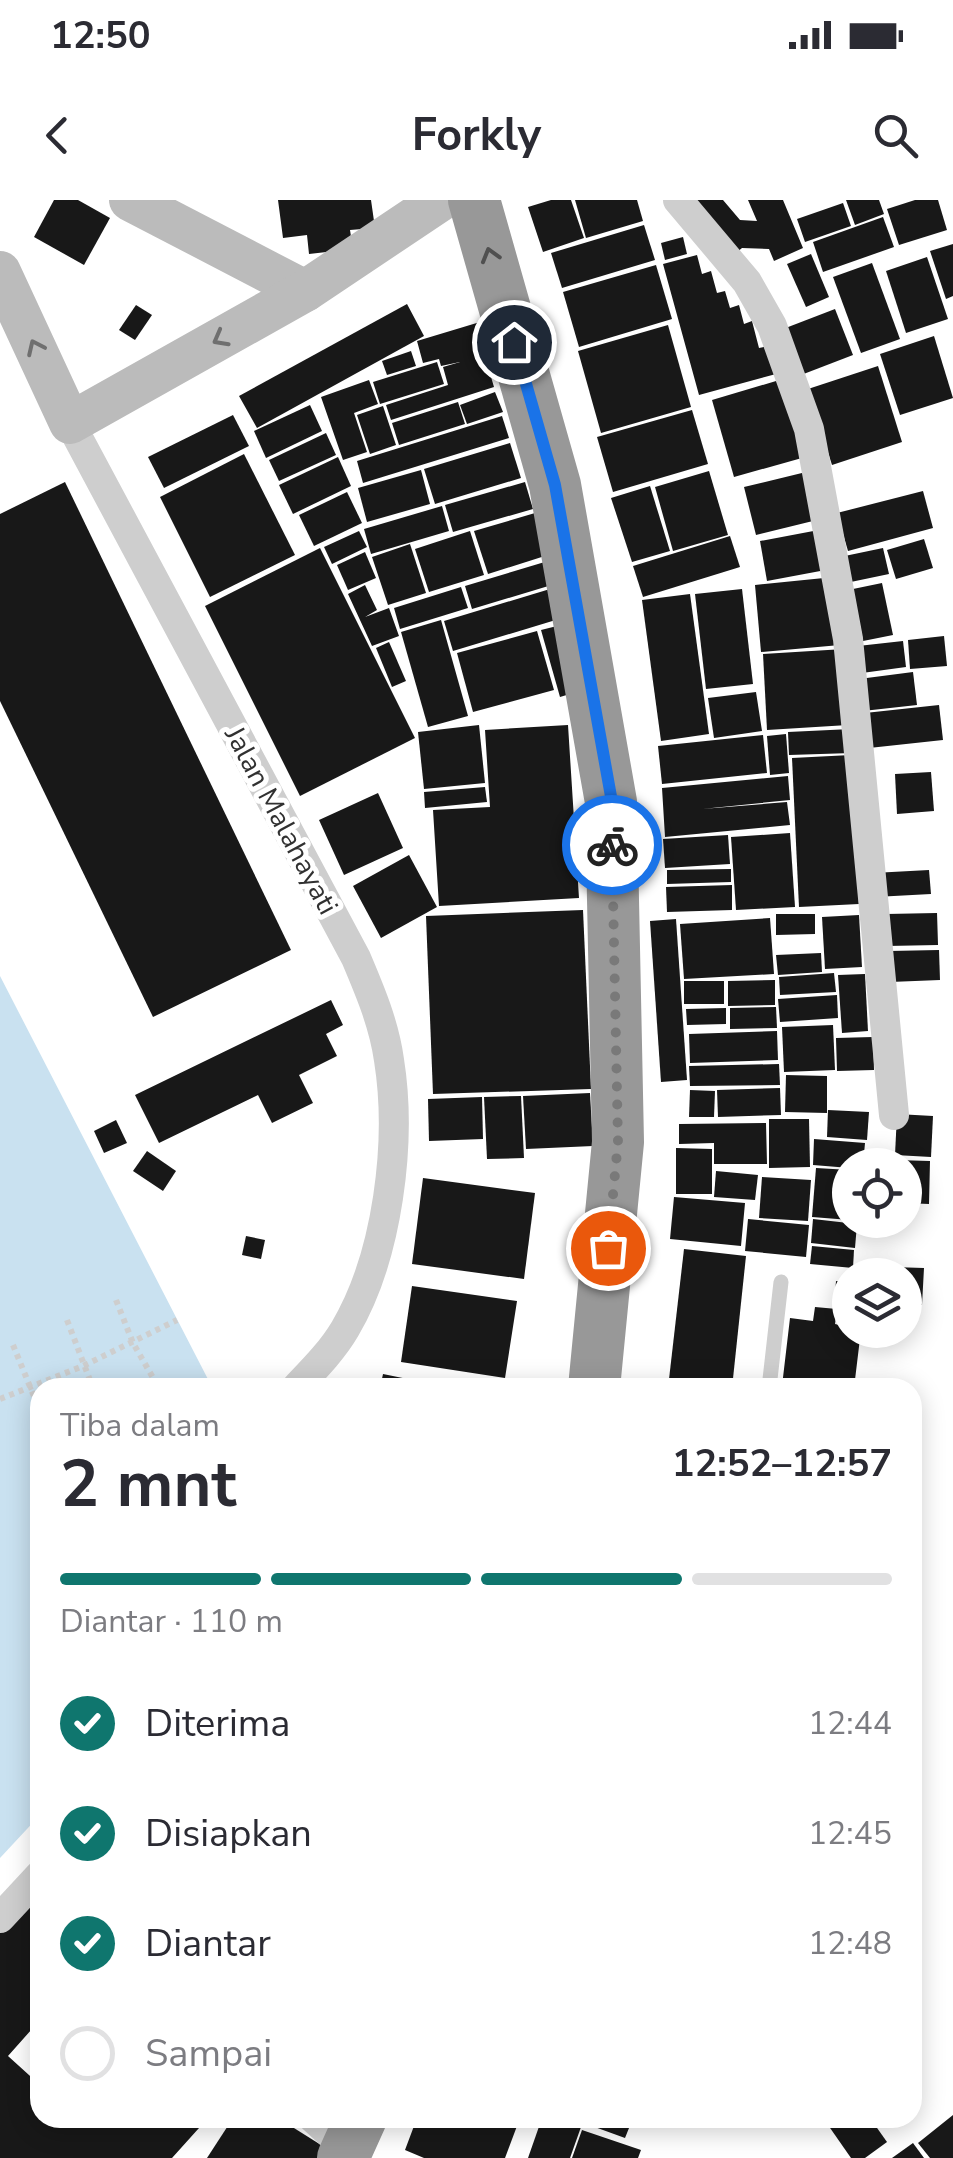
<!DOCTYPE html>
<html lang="id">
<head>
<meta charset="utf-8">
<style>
  body { margin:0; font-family:"Nunito Sans",sans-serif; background:#f2f2f3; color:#2b2b33; height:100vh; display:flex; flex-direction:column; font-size:38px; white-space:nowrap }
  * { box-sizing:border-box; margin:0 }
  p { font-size:32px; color:#7c7c81 }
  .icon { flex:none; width:55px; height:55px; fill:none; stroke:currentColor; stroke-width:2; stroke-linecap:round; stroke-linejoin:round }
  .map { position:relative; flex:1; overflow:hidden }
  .drawer { position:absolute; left:30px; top:1178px; width:892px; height:750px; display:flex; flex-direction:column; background:#fff; border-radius:30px; box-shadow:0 5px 25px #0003 }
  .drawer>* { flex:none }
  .fabs { position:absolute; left:832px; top:948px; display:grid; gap:20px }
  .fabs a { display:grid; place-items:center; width:90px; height:90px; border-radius:50%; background:#fff; box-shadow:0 5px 25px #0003; font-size:50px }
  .pin { position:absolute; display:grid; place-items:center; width:85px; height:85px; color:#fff; margin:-42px; border:5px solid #fff; border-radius:50%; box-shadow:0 2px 10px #0007 }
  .courier { position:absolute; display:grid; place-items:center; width:100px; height:100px; margin:-50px; border:8px solid #1a73e8; border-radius:50%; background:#fff; color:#222; box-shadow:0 2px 12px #0007 }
  .headline em { font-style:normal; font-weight:700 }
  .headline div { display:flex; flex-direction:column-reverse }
  .headline { display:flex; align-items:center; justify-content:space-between; height:170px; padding:0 30px }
  h1 { font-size:65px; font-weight:700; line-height:75px }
  .bar { display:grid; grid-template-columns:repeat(4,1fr); gap:15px 10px; align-content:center; height:120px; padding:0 30px }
  .bar i { height:12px; border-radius:8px; background:#e1e1e2 }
  .bar .current { background:#0f766e }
  .bar p { grid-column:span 4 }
  ol { padding:0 30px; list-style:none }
  li { display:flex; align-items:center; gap:30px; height:110px }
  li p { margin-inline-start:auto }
  li .icon { padding:10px; border-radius:50%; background:#0f766e; color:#fff; stroke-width:4 }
  li:last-child { color:#7c7c81 }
  li i { width:55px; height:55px; border:5px solid #e1e1e2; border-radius:50% }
  .status { display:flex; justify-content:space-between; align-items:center; height:70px; padding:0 50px; background:#fff; direction:ltr }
  .status svg { height:28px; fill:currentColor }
  header { display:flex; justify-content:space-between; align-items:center; height:130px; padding:0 30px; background:#fff; font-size:45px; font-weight:700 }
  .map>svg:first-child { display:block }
</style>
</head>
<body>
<div class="status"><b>12:50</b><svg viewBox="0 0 49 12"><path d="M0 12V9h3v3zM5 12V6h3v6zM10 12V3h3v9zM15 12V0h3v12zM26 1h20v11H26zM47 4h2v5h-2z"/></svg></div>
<header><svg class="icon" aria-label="back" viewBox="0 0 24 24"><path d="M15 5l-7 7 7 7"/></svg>Forkly<svg class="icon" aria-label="search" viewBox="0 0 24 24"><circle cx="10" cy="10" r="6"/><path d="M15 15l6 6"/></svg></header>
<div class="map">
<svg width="953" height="1958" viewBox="0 0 953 1958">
  <rect width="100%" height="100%" fill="#fff"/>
  <!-- water -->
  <polygon fill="#c9e1f0" points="0,776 212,1187 40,1188 40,1615 0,1658"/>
  <!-- building -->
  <g fill="#181818">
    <polygon points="54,0 78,0 110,18 84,65 34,37"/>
    <polygon points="278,0 371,0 375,28 350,30 353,49 309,54 307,35 283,38"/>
    <polygon points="551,0 571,0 584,38 543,52 528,7"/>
    <polygon points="575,0 637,0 643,21 586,38"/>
    <polygon points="682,0 723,0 740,20 757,21 748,0 783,0 803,48 774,61 769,49 742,48 730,58"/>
    <polygon points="846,0 879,0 884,14 855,25"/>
    <polygon points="915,0 938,0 947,30 899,45 887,9"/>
    <polygon points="843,3 851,26 805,42 797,19"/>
    <polygon points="883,17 894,47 823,72 813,42"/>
    <polygon points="644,25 655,60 562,88 551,53"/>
    <polygon points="683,37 687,54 665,60 661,43"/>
    <polygon points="953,44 953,96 946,99 930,51"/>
    <polygon points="811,54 829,97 806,107 787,64"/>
    <polygon points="697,55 702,74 711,71 717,93 725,91 730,108 739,105 744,124 752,121 759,148 768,146 776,174 699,195 663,64"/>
    <polygon points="927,57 948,119 906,133 886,71"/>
    <polygon points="872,63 900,139 861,153 833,77"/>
    <polygon points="656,65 672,119 579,147 563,92"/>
    <polygon points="407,104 424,136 257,228 239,196"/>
    <polygon points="136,105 152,115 135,140 119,130"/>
    <polygon points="835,109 853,155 801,175 783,129"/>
    <polygon points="480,122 489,152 484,153 494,187 391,220 386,205 448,185 443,167 460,162 441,166 439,159 423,163 417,141"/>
    <polygon points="668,125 691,207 601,233 578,151"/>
    <polygon points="934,136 953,198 900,215 880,154"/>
    <polygon points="411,151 416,166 387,175 382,161"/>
    <polygon points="437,162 444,184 380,204 373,182"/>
    <polygon points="878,166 902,242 832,265 808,189"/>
    <polygon points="786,178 809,256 734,277 712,200"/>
    <polygon points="369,180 378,204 354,213 367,252 343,260 321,197"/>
    <polygon points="495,192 503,212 467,224 460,205"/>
    <polygon points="458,202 465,224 399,245 392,223"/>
    <polygon points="310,205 322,231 266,258 254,231"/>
    <polygon points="383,206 396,245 370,254 357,215"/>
    <polygon points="692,210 708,264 613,292 597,237"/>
    <polygon points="233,215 249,246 164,288 148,257"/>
    <polygon points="502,216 509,238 363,283 357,261"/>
    <polygon points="326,233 336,255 279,281 269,260"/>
    <polygon points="510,243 521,278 435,304 424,269"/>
    <polygon points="244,254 295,355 210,397 160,297"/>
    <polygon points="338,257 351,286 293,314 279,285"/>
    <polygon points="421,270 430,304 367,322 358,288"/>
    <polygon points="709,271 728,335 673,351 655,287"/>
    <polygon points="806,272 817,320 756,335 744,287"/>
    <polygon points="65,282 291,750 153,817 0,501 0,314"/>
    <polygon points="525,282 533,309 453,332 445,305"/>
    <polygon points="650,286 670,351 632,362 611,298"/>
    <polygon points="923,291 933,328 848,351 837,313"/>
    <polygon points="347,292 362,323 314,346 299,315"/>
    <polygon points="442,306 449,331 371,354 364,329"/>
    <polygon points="535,313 548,355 488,374 474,331"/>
    <polygon points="824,329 831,369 767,381 760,341"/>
    <polygon points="359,331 367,347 332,364 324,347"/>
    <polygon points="470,331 484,375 429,392 415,349"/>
    <polygon points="730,336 740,367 643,397 633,366"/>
    <polygon points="924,339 933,368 896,379 887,350"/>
    <polygon points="410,344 426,393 388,405 372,357"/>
    <polygon points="320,348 415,538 300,596 205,406"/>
    <polygon points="883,348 889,374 846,383 840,357"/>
    <polygon points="365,352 376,378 348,390 337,365"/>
    <polygon points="548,361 555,384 472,409 465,386"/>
    <polygon points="834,377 840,445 761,452 755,385"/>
    <polygon points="882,383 893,435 863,441 853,389"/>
    <polygon points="365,385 377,410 365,417 389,408 399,436 372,446 348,394"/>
    <polygon points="461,387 468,408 400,429 394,408"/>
    <polygon points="550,389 559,419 453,451 444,421"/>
    <polygon points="742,389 753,484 706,489 695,394"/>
    <polygon points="690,394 709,534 661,541 642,400"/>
    <polygon points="441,420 468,516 428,527 401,432"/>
    <polygon points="561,425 580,491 560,497 541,430"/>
    <polygon points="537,431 554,490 473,512 457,453"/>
    <polygon points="944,436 947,466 910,469 908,440"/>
    <polygon points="903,441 906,467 862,473 858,446"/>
    <polygon points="389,442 406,481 392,487 376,448"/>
    <polygon points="844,449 848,525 767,530 763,454"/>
    <polygon points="913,472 917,505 863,511 859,479"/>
    <polygon points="756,492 762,531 714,538 708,498"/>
    <polygon points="939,505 943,540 869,548 865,513"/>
    <polygon points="479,525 485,583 424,589 418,532"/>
    <polygon points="568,525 579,698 439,706 433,610 490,607 485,530"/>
    <polygon points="851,529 852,553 789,555 788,532"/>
    <polygon points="786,534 789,573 770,575 767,536"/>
    <polygon points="763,535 767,573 662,584 658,546"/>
    <polygon points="851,555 859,704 799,707 792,558"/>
    <polygon points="931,572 934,611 897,614 895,574"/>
    <polygon points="788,576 790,600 702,609 787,602 790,625 665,637 662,588"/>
    <polygon points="485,587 487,602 425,608 424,592"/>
    <polygon points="378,593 403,648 344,675 319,620"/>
    <polygon points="790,633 795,707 736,710 731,637"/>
    <polygon points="728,635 730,664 665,668 663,639"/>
    <polygon points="409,655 437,707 381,738 353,686"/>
    <polygon points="731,669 731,682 667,684 667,670"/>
    <polygon points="929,670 931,694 875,697 873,673"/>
    <polygon points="732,685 732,710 667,712 666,687"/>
    <polygon points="583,710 591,889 433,894 426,716"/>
    <polygon points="937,713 938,745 887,746 886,714"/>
    <polygon points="776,714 815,714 815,734 776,735"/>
    <polygon points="859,715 862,767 825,769 822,717"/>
    <polygon points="770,718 774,774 684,779 680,724"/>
    <polygon points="676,719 687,880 661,882 650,721"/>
    <polygon points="939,750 940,780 890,782 889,751"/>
    <polygon points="821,753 822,772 778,775 776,755"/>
    <polygon points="834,773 836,792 780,795 779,777"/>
    <polygon points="865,774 868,831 842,833 838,775"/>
    <polygon points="775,780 775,805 728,806 728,781"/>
    <rect x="684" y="781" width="40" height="23"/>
    <polygon points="837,795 838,818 780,822 778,799"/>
    <polygon points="331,800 343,825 326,834 337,856 299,875 313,903 272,923 258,895 159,943 135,895"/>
    <polygon points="776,807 777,828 730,829 730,808"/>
    <polygon points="726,808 726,824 687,825 686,809"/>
    <polygon points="833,825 835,870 784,872 782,827"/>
    <polygon points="777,831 778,860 690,863 689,834"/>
    <polygon points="873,837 874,870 837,871 836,838"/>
    <polygon points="779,864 780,885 690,886 689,866"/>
    <polygon points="786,875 827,876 827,913 785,912"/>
    <polygon points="780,888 781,915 718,917 717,890"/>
    <polygon points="690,890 715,891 714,917 689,917"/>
    <polygon points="590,893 593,946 526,949 523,896"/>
    <polygon points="521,896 524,958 487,959 484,897"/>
    <polygon points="482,897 483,939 429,941 428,899"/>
    <polygon points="828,910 869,912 867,940 827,937"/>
    <polygon points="897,914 933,916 931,957 895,955"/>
    <polygon points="769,919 809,919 810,967 769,968"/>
    <polygon points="116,920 127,943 104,953 94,931"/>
    <polygon points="766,923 767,964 714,964 714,943 679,944 679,924"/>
    <polygon points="814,939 865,943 863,965 850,965 850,968 813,965"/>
    <polygon points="676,948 712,949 712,994 676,994"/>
    <polygon points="147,951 176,971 163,991 133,971"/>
    <polygon points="895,960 930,961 929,1004 905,1003 905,965 895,965"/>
    <polygon points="816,968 850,970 850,1020 812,1017"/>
    <polygon points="716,971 758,975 755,1000 714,997"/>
    <polygon points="762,977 811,980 808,1021 759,1018"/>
    <polygon points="423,978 535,993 524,1079 412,1064"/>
    <polygon points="674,997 745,1003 741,1046 670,1039"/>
    <polygon points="748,1019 809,1025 806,1057 745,1051"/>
    <polygon points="813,1019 857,1024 855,1048 811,1043"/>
    <polygon points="246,1036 265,1040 261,1059 242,1055"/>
    <polygon points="812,1046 854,1050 853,1068 810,1064"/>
    <polygon points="684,1049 746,1056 732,1188 668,1188"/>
    <polygon points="892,1067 924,1068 922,1105 905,1104 905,1075 891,1075"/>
    <polygon points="836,1081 850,1083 850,1108 834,1107"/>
    <polygon points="412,1086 517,1101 505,1178 401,1162"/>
    <polygon points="815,1107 837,1109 835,1124 861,1130 854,1188 782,1186 790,1118 813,1121"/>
    <polygon points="383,1174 442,1186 442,1188 380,1188"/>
    <polygon points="32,1691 40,1699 40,1820 8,1856 40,1885 40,1918 76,1918 84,1925 91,1918 208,1918 172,1958 0,1958 0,1727"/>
    <polygon points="953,1915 953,1958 930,1958 918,1943"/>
    <polygon points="233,1918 278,1918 329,1950 324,1958 207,1958"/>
    <polygon points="417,1918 520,1918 505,1958 424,1958 405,1950"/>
    <polygon points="542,1918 556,1918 581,1927 570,1958 528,1958"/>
    <polygon points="570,1918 633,1918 625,1938"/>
    <polygon points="838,1918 870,1918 887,1942 865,1958 851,1958 828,1925"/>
    <polygon points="582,1930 641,1950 638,1958 572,1958"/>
    <polygon points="913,1943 924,1958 892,1958"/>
  </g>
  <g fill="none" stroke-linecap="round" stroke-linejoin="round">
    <!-- path -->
    <g stroke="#cecece" stroke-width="6" stroke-dasharray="5 5" stroke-linecap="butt">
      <polyline points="116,1100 133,1143 156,1183"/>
      <polyline points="67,1120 93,1188"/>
      <polyline points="13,1145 40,1211"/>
      <polyline points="0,1199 83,1166 177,1120"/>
    </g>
    <!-- lane -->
    <polyline stroke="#cecece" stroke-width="15" points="769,1188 781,1082"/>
    <!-- street -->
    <g stroke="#cecece" stroke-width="30">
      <polyline points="678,0 747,82 772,126 809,229 848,439 894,915"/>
      <path d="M70,223L356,758C370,791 384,824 389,860C402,942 388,1056 345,1129C332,1151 314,1169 296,1188"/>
      <polyline points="0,1718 40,1675"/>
      <polyline points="313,1918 348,1950"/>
    </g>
    <!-- secondary -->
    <g stroke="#bbb" stroke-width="42">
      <polyline points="130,0 305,91"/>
      <polyline points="0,72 70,223 305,91 441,0"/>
    </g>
    <!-- highway -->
    <g stroke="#989898" stroke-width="52">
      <polyline points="474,0 555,285 611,602 618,942 594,1188"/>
      <polyline points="343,1958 361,1918"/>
    </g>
  </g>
  <!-- one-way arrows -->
  <defs><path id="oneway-chevron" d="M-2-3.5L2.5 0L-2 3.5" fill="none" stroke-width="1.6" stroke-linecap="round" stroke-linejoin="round" transform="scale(2.5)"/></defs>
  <use stroke="#505050" href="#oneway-chevron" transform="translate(490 55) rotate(-106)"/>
  <g stroke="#6f6f6f">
    <use href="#oneway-chevron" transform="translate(220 139) rotate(151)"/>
    <use href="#oneway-chevron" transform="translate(35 147) rotate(-115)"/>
  </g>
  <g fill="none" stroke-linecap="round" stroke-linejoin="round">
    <!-- done -->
    <polyline stroke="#797979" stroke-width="10" stroke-dasharray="0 18" points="608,1048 618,942 612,645"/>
    <!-- route -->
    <polyline stroke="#1a73e8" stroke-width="12" points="514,142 555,285 612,602 612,645"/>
  </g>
  <g text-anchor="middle" stroke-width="10" stroke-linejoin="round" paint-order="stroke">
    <!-- street labels -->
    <g font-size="28" fill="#313131" stroke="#fff">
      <text transform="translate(282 620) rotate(62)" y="10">Jalan Malahayati</text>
    </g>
  </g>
</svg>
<div class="fabs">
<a><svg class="icon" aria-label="locate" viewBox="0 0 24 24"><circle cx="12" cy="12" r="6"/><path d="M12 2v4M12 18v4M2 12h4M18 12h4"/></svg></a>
<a><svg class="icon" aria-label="layers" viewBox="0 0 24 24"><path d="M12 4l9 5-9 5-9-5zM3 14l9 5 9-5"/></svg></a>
</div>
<div class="pin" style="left:608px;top:1048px;background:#ea580c"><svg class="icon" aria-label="bag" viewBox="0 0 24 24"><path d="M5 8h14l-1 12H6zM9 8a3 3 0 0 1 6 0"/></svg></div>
<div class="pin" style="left:514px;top:142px;background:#1f2937"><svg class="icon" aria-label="home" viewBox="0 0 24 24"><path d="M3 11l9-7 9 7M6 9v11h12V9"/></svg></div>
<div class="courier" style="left:612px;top:645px"><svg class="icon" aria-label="bike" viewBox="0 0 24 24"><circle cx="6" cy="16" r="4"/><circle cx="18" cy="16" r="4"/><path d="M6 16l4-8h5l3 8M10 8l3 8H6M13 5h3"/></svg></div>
<section class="drawer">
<div class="headline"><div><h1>2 mnt</h1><p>Tiba dalam</p></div><em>12:52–12:57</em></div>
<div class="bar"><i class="current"></i><i class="current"></i><i class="current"></i><i></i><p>Diantar · 110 m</p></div>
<ol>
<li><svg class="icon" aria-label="check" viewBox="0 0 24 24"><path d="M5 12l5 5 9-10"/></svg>Diterima<p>12:44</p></li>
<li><svg class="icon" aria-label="check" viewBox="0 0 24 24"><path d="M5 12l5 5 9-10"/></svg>Disiapkan<p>12:45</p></li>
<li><svg class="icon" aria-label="check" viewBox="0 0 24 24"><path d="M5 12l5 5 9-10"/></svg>Diantar<p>12:48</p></li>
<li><i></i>Sampai</li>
</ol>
</section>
</div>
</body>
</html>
